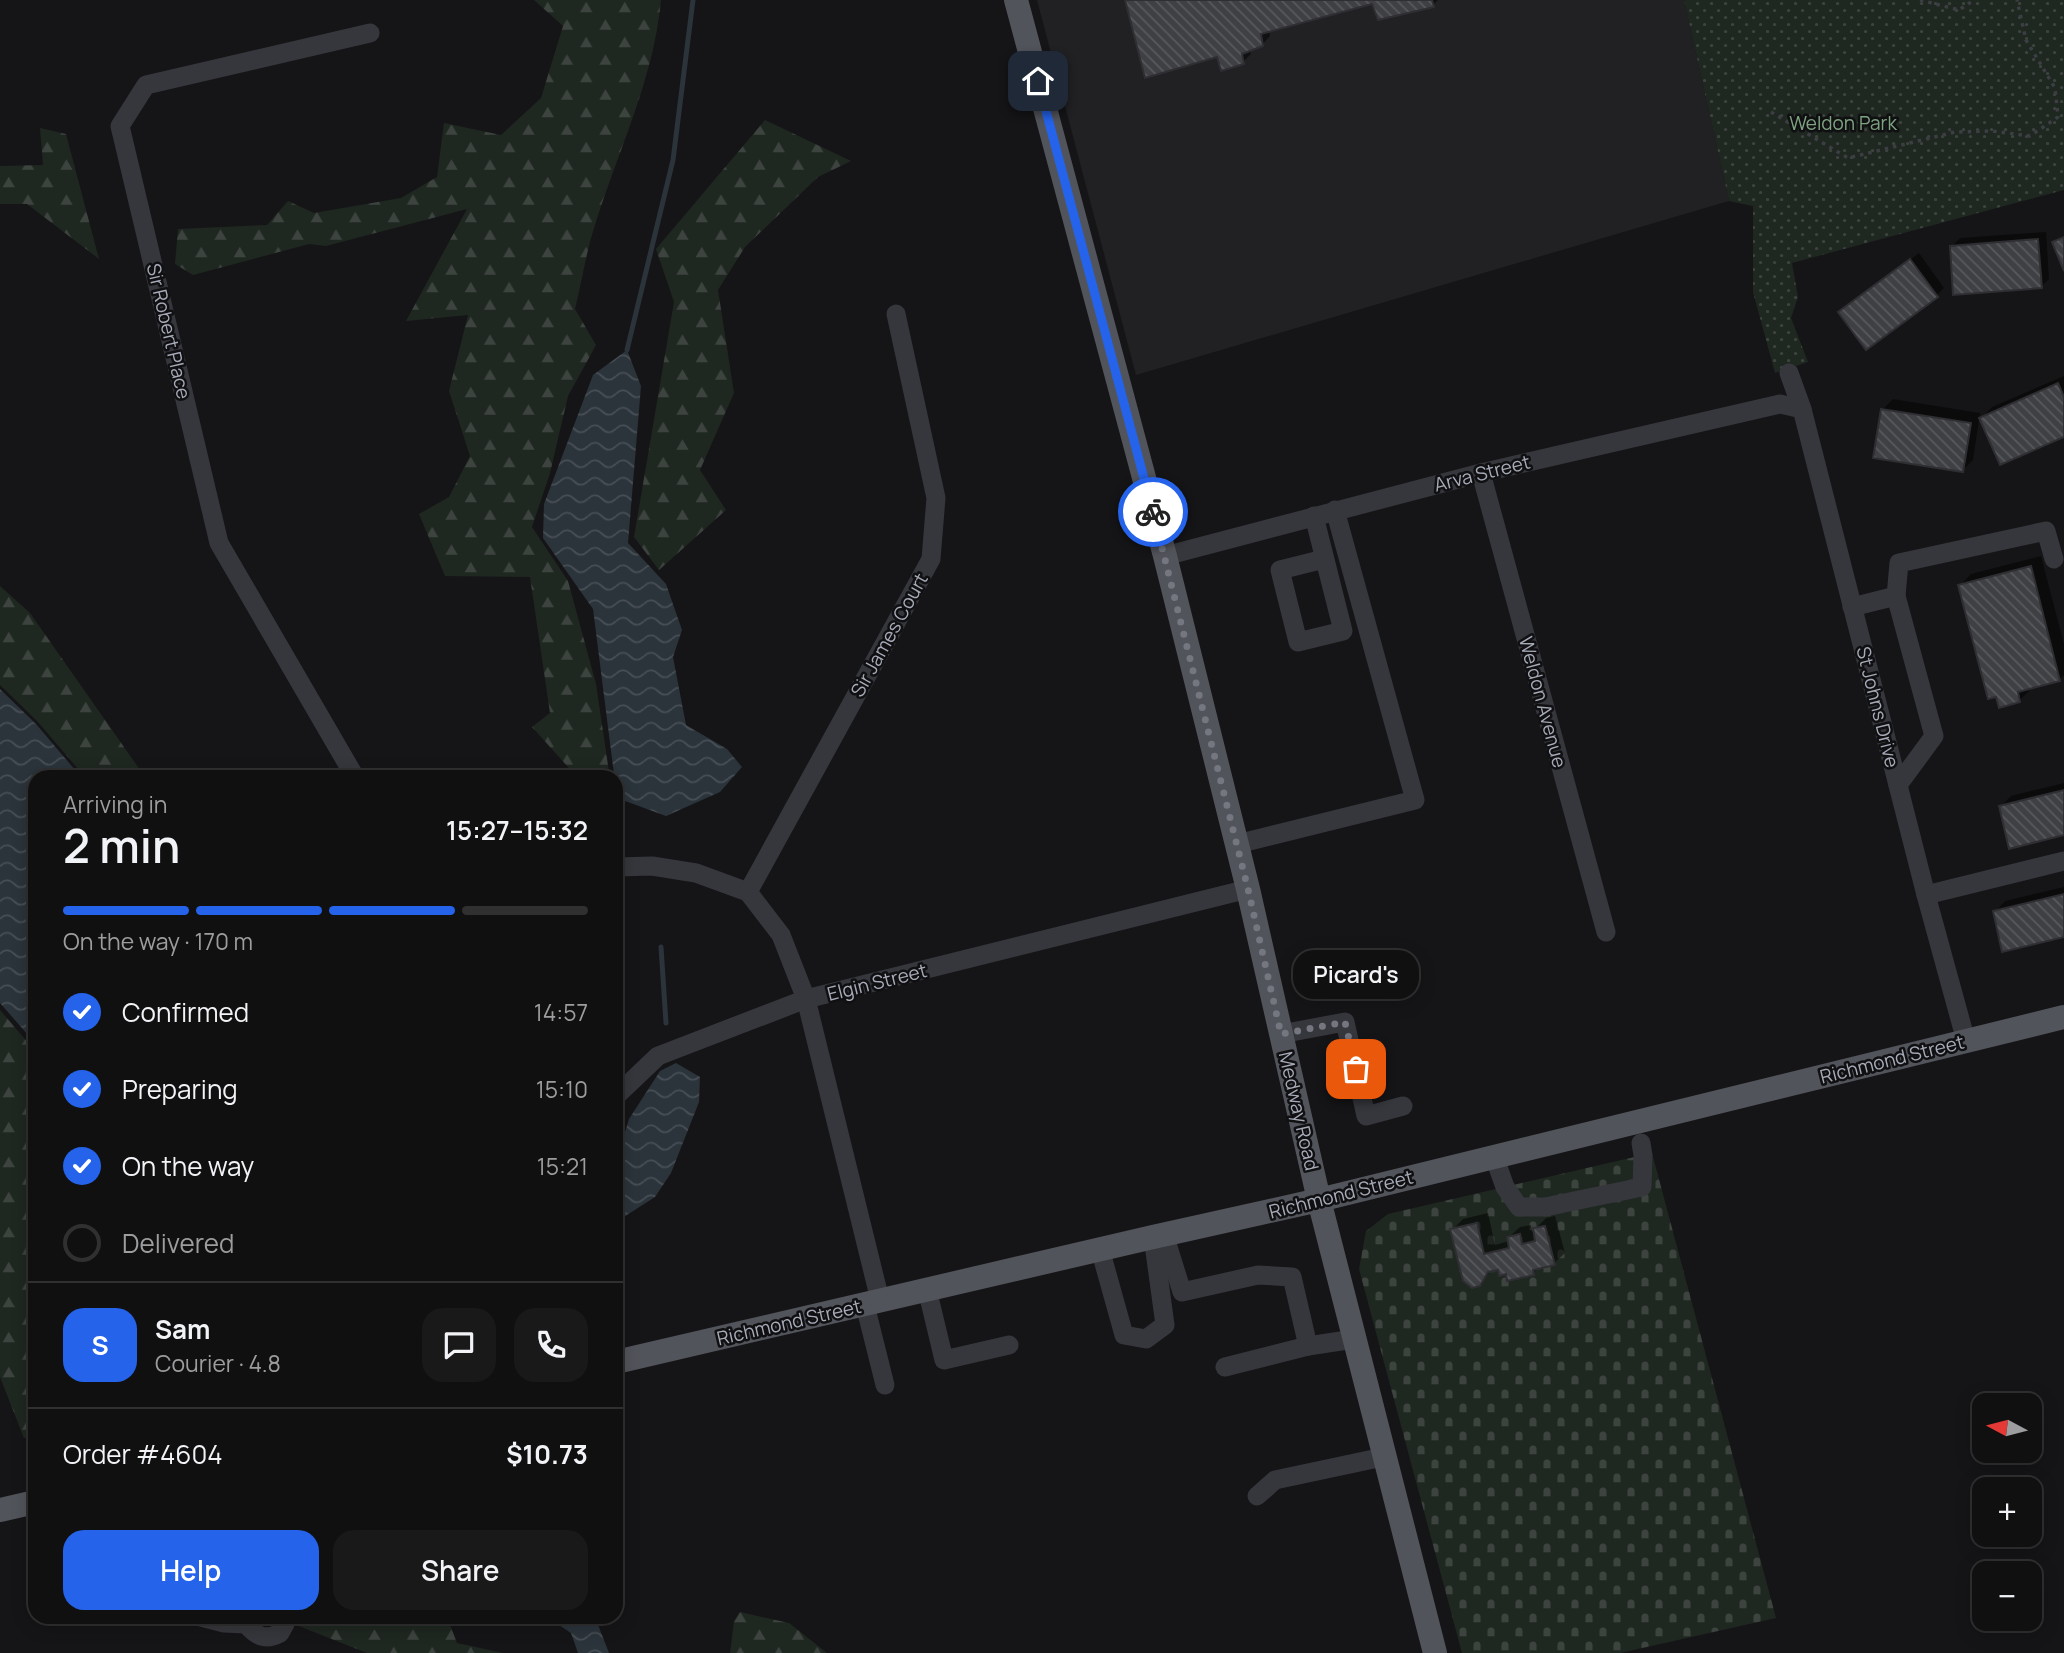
<!DOCTYPE html>
<html lang="en">
<head>
<meta charset="utf-8">
<style>
  body { margin:0; font-family:Manrope,sans-serif; background:#19191a; color:#f1f3f6; height:100vh; display:flex; flex-direction:column; font-size:26px; white-space:nowrap }
  * { box-sizing:border-box; margin:0 }
  p { font-size:23px; color:#9c9d9f }
  .icon { flex:none; width:38px; height:38px; fill:none; stroke:currentColor; stroke-width:2; stroke-linecap:round; stroke-linejoin:round }
  .map { position:relative; flex:1; overflow:hidden }
  .sheet { position:absolute; left:28px; top:770px; width:595px; height:854px; display:flex; flex-direction:column; background:#101011; border-radius:21px; box-shadow:0 4px 18px #0003,0 0 0 2px #303031 }
  .sheet>* { flex:none }
  .needle { width:46px; rotate:277deg }
  .tools { position:absolute; left:1972px; top:1393px; display:grid; gap:14px }
  .tools a { display:grid; place-items:center; width:70px; height:70px; border-radius:14px; background:#101011; box-shadow:0 4px 18px #0003,0 0 0 2px #303031; font-size:35px }
  .pin { position:absolute; display:grid; place-items:center; width:60px; height:60px; color:#fff; margin:-30px; border-radius:14px; box-shadow:0 4px 10px #0006 }
  .courier { position:absolute; display:grid; place-items:center; width:70px; height:70px; margin:-35px; border:5px solid #2563eb; border-radius:50%; background:#fff; color:#222; box-shadow:0 2px 9px #0007 }
  .bubble { position:absolute; height:49px; border-radius:21px; background:#101011; box-shadow:0 4px 18px #0003,0 0 0 2px #303031; font-size:23px; font-weight:600; line-height:49px; text-align:center }
  .head em { font-style:normal; font-weight:600 }
  .head div { display:flex; flex-direction:column-reverse }
  .head { display:flex; align-items:center; justify-content:space-between; height:119px; padding:0 35px }
  h1 { font-size:46px; font-weight:600; line-height:52px }
  .bar { display:grid; grid-template-columns:repeat(4,1fr); gap:10px 7px; align-content:center; height:84px; padding:0 35px }
  .bar i { height:9px; border-radius:5px; background:#303031 }
  .bar .active { background:#2563eb }
  .bar p { grid-column:span 4 }
  .line { display:flex; align-items:center; gap:18px; padding:0 35px; border-top:2px solid #303031 }
  .line div { flex:1 }
  .round { display:grid; place-items:center; flex:none; width:74px; height:74px; border-radius:21px; background:#19191a }
  ol { padding:0 35px; list-style:none }
  li { display:flex; align-items:center; gap:21px; height:77px }
  li p { margin-inline-start:auto }
  li .icon { padding:7px; border-radius:50%; background:#2563eb; color:#fff; stroke-width:4 }
  li:last-child { color:#9c9d9f }
  li i { width:38px; height:38px; border:4px solid #303031; border-radius:50% }
  .cta { display:flex; gap:14px; margin-top:auto; padding:14px 35px }
  .cta a { flex:1; height:80px; border-radius:21px; background:#2563eb; color:#fff; font-size:28px; font-weight:600; line-height:80px; text-align:center }
  .cta a+a { background:#19191a; color:#f1f3f6 }
  .map>svg:first-child { display:block }
</style>
</head>
<body>
<div class="map">
<svg width="2064" height="1653" viewBox="0 0 2064 1653">
  <defs>
    <pattern id="forest-firs" width="22" height="20" patternUnits="userSpaceOnUse" patternTransform="scale(1.75)"><rect width="22" height="20" fill="#1f2721"/><path d="M5 1l3.5 6h-7zM16 11l3.5 6h-7z" fill="#3d443f"/></pattern>
    <pattern id="cemetery-stones" width="16" height="16" patternUnits="userSpaceOnUse" patternTransform="scale(1.75)"><rect width="16" height="16" fill="#1f2721"/><path d="M2 7V4a2 2 0 0 1 4 0v3zM10 15v-3a2 2 0 0 1 4 0v3z" fill="#3d443f"/></pattern>
    <pattern id="park-dots" width="8" height="8" patternUnits="userSpaceOnUse" patternTransform="scale(1.75)"><rect width="8" height="8" fill="#1f2721"/><path d="M2 2h.1M6 6h.1" fill="none" stroke="#3d443f" stroke-width="1.8" stroke-linecap="round"/></pattern>
    <pattern id="water-waves" width="16" height="10" patternUnits="userSpaceOnUse" patternTransform="scale(1.75)"><rect width="16" height="10" fill="#2b333b"/><path d="M0 5q4-4 8 0t8 0" fill="none" stroke="#474e55"/></pattern>
    <pattern id="building-back-hatch" width="6" height="6" patternUnits="userSpaceOnUse" patternTransform="scale(1.75)"><rect width="6" height="6" fill="#3f4044"/><path d="M-1 5l2 2M0 0l6 6M5-1l2 2" fill="none" stroke="#58595d"/></pattern>
  </defs>
  <rect width="100%" height="100%" fill="#151517"/>
  <!-- built -->
  <polygon fill="#212124" points="1037,0 1684,0 1729,201 1136,375"/>
  <!-- forest -->
  <g fill="url(#forest-firs)">
    <path d="M534,0H661C654,78 618,151 595,225C586,252 582,281 575,309L596,345L568,396L550,473L532,527L568,581L596,684L609,772L590,777H577L532,727L550,713L530,577L445,576L419,514L449,497L470,456L449,391L468,315L406,321L467,209L326,246L309,244L193,275L175,264L178,229L267,225L288,201L314,213L401,198L437,177L444,123L501,135L541,98L563,26Z"/>
    <polygon points="765,120 851,161 818,177 745,247 718,290 734,393 700,470 726,510 659,570 634,537 674,302 656,249"/>
    <polygon points="40,128 66,134 99,259 27,204 0,204 0,166 43,165"/>
    <polygon points="0,586 30,613 145,777 85,777 38,722 0,685"/>
    <polygon points="0,1010 35,1051 35,1436 24,1438 0,1377"/>
    <polygon points="740,1612 789,1623 827,1653 730,1653 734,1621"/>
    <polygon points="276,1617 447,1617 457,1643 503,1653 367,1653"/>
  </g>
  <!-- cemetery -->
  <polygon fill="url(#cemetery-stones)" points="1652,1153 1776,1618 1620,1653 1462,1653 1359,1269 1366,1231 1388,1214"/>
  <!-- park -->
  <polygon fill="url(#park-dots)" points="1684,0 2064,0 2064,190 1792,263 1798,297 1791,318 1808,362 1775,373 1753,292 1753,206 1729,201"/>
  <!-- water -->
  <g fill="url(#water-waves)">
    <polygon points="627,350 641,386 628,543 666,584 682,630 673,657 686,725 727,749 742,767 720,792 666,816 617,798 593,609 543,538 544,504 593,375"/>
    <polygon points="0,689 36,724 81,777 35,777 35,1043 0,1003"/>
    <polygon points="676,1063 700,1077 699,1102 671,1173 655,1197 616,1222 616,1162 629,1119 660,1071"/>
    <polygon points="547,1617 595,1617 609,1653 578,1653 571,1633"/>
  </g>
  <!-- shadow -->
  <g fill="#0007">
    <polygon points="1127,0 1438,0 1433,5 1374,2 1269,30 1270,36 1262,45 1250,49 1251,54 1243,62 1219,55"/>
    <polygon points="2046,232 2049,279 2041,287 1952,246 1960,238"/>
    <polygon points="1919,253 1944,288 1936,296 1840,312"/>
    <polygon points="2064,376 2064,435 1982,418 1992,407"/>
    <polygon points="1893,399 1980,413 1973,460 1963,470 1882,410"/>
    <polygon points="2041,556 2064,644 2064,675 2060,679 2030,687 2030,690 2019,701 1960,585 1971,574"/>
    <polygon points="2064,783 2064,833 2001,806 2011,796"/>
    <polygon points="2064,887 2064,935 1995,912 2005,901"/>
    <polygon points="1488,1213 1495,1245 1509,1241 1509,1237 1520,1227 1531,1225 1532,1232 1546,1218 1555,1216 1565,1253 1554,1263 1540,1267 1533,1273 1507,1272 1499,1268 1492,1270 1479,1284 1452,1230 1463,1219"/>
  </g>
  <g fill="none" stroke-linecap="round" stroke-linejoin="round">
    <!-- stream -->
    <g stroke="#2b333b" stroke-width="5">
      <polyline points="627,350 673,160 693,0"/>
      <polyline points="661,947 666,1023"/>
    </g>
  </g>
  <!-- building -->
  <g fill="url(#building-back-hatch)" stroke="#2f2f33" stroke-width="2">
    <polygon points="1125,0 1432,0 1434,7 1378,20 1372,4 1261,34 1263,46 1242,54 1244,64 1221,71 1217,57 1145,78"/>
    <polygon points="2064,237 2064,271 2052,242"/>
    <polygon points="2038,239 2042,288 1953,295 1950,246"/>
    <polygon points="1910,259 1938,297 1866,350 1838,312"/>
    <polygon points="2058,383 2064,397 2064,437 2000,465 1979,418"/>
    <polygon points="1881,409 1971,423 1963,472 1873,458"/>
    <polygon points="2031,566 2060,681 2018,692 2020,702 1999,708 1996,697 1988,699 1958,585"/>
    <polygon points="2064,790 2064,835 2009,849 1999,806"/>
    <polygon points="2064,894 2064,937 2002,952 1993,911"/>
    <polygon points="1477,1223 1484,1254 1509,1248 1507,1237 1520,1234 1522,1244 1535,1241 1533,1228 1545,1226 1555,1265 1533,1270 1534,1275 1507,1281 1506,1274 1499,1276 1498,1270 1488,1272 1480,1286 1472,1288 1463,1281 1450,1229"/>
  </g>
  <g fill="none" stroke-linecap="round" stroke-linejoin="round">
    <!-- path -->
    <g stroke="#3c3e43" stroke-width="3.5" stroke-dasharray="3.5 5" stroke-linecap="butt">
      <polyline points="1920,0 1959,10 1974,0"/>
      <polyline points="1771,112 1848,158 1955,132 1992,131 2030,136 2058,117 2055,88 2026,40 2017,0"/>
    </g>
    <!-- minor -->
    <g stroke="#36373c" stroke-width="19">
      <polyline points="1789,373 1802,409 1926,895 1966,1041"/>
      <polyline points="1481,473 1606,932"/>
      <polyline points="1314,516 1343,631 1298,642 1280,570 1324,559"/>
      <polyline points="1165,556 1481,473 1780,404 1802,409"/>
      <polyline points="1896,596 1899,563 2046,531 2054,559"/>
      <polyline points="1852,607 1896,596 1934,736 1898,785"/>
      <polyline points="355,777 219,543 120,126 146,85 370,33"/>
      <polyline points="1237,844 1415,800 1335,510"/>
      <polyline points="616,867 652,866 696,873 748,892 781,935 806,999 880,1300"/>
      <polyline points="748,892 931,559 936,498 896,314"/>
      <polyline points="1926,895 2064,861"/>
      <polyline points="1281,1034 1345,1022 1366,1116 1403,1106"/>
      <polyline points="616,1098 617,1095 658,1056 806,999 1248,889"/>
      <polyline points="1494,1156 1505,1187 1519,1207 1545,1207 1642,1187 1643,1155 1641,1143"/>
      <polyline points="1164,1234 1182,1292 1258,1275 1292,1277 1308,1346"/>
      <polyline points="1100,1249 1124,1335 1146,1339 1165,1325 1153,1237"/>
      <polyline points="927,1289 944,1360 1009,1345"/>
      <polyline points="865,1305 885,1385"/>
      <polyline points="1225,1367 1308,1346 1354,1339"/>
      <polyline points="1257,1496 1275,1480 1383,1457"/>
      <polyline points="201,1617 224,1623 246,1624"/>
      <path d="M247,1617L246,1624C256,1636 265,1641 280,1633L285,1624V1617"/>
    </g>
    <!-- major -->
    <g stroke="#52545b" stroke-width="24">
      <polyline points="1016,0 1165,556 1248,889 1319,1200 1435,1653"/>
      <polyline points="616,1362 1153,1237 1319,1200 2064,1017"/>
      <polyline points="0,1510 35,1502"/>
    </g>
  </g>
  <g fill="none" stroke-linecap="round" stroke-linejoin="round">
    <!-- done -->
    <polyline stroke="#747680" stroke-width="7" stroke-dasharray="0 12.6" points="1153,512 1248,889 1281,1034 1345,1022 1356,1069"/>
    <!-- route -->
    <polyline stroke="#2563eb" stroke-width="9" points="1038,81 1153,512"/>
  </g>
  <g text-anchor="middle" stroke-width="5" stroke-linejoin="round" paint-order="stroke">
    <!-- park labels -->
    <g font-size="19" fill="#7da381" stroke="#101012">
      <text x="1843" y="130">Weldon Park</text>
    </g>
    <!-- street labels -->
    <g font-size="19" fill="#a7abb8" stroke="#101012">
      <text transform="translate(169 331) rotate(77)" y="7">Sir Robert Place</text>
      <text transform="translate(1482 473) rotate(-14)" y="7">Arva Street</text>
      <text transform="translate(889 635) rotate(-61)" y="7">Sir James Court</text>
      <text transform="translate(1543 702) rotate(75)" y="7">Weldon Avenue</text>
      <text transform="translate(1878 707) rotate(76)" y="7">St Johns Drive</text>
      <text transform="translate(877 982) rotate(-14)" y="7">Elgin Street</text>
      <text transform="translate(1892 1059) rotate(-14)" y="7">Richmond Street</text>
      <text transform="translate(1299 1111) rotate(77)" y="7">Medway Road</text>
      <text transform="translate(1341 1194) rotate(-14)" y="7">Richmond Street</text>
      <text transform="translate(789 1322) rotate(-13)" y="7">Richmond Street</text>
    </g>
  </g>
</svg>
<div class="tools">
<a><svg class="needle" viewBox="-14 -14 28 28"><path d="M0-13l5 13h-10z" fill="#e53935"/><path d="M0 13l5-13h-10z" fill="#9c9d9f"/></svg></a>
<a>+</a>
<a>−</a>
</div>
<div class="pin" style="left:1356px;top:1069px;background:#ea580c"><svg class="icon" aria-label="bag" viewBox="0 0 24 24"><path d="M5 8h14l-1 12H6zM9 8a3 3 0 0 1 6 0"/></svg></div>
<div class="pin" style="left:1038px;top:81px;background:#1f2937"><svg class="icon" aria-label="home" viewBox="0 0 24 24"><path d="M3 11l9-7 9 7M6 9v11h12V9"/></svg></div>
<div class="courier" style="left:1153px;top:512px"><svg class="icon" aria-label="bike" viewBox="0 0 24 24"><circle cx="6" cy="16" r="4"/><circle cx="18" cy="16" r="4"/><path d="M6 16l4-8h5l3 8M10 8l3 8H6M13 5h3"/></svg></div>
<div class="bubble" style="left:1293px;top:950px;width:126px">Picard's</div>
<section class="sheet">
<div class="head"><div><h1>2 min</h1><p>Arriving in</p></div><em>15:27–15:32</em></div>
<div class="bar"><i class="active"></i><i class="active"></i><i class="active"></i><i></i><p>On the way · 170 m</p></div>
<ol>
<li><svg class="icon" aria-label="check" viewBox="0 0 24 24"><path d="M5 12l5 5 9-10"/></svg>Confirmed<p>14:57</p></li>
<li><svg class="icon" aria-label="check" viewBox="0 0 24 24"><path d="M5 12l5 5 9-10"/></svg>Preparing<p>15:10</p></li>
<li><svg class="icon" aria-label="check" viewBox="0 0 24 24"><path d="M5 12l5 5 9-10"/></svg>On the way<p>15:21</p></li>
<li><i></i>Delivered</li>
</ol>
<div class="line" style="height:126px"><b class="round" style="background:#2563eb;color:#fff">S</b><div><b>Sam</b><p>Courier · 4.8</p></div><a class="round"><svg class="icon" aria-label="chat" viewBox="0 0 24 24"><path d="M4 5h16v11H9l-5 4z"/></svg></a><a class="round"><svg class="icon" aria-label="phone" viewBox="0 0 24 24"><path d="M5 4h4l2 5-3 2q2 4 5 5l2-3 5 2v4C11 20 4 13 5 4z"/></svg></a></div>
<div class="line" style="height:91px"><div>Order #4604</div><b>$10.73</b></div>
<div class="cta"><a>Help</a><a>Share</a></div>
</section>
</div>
</body>
</html>
